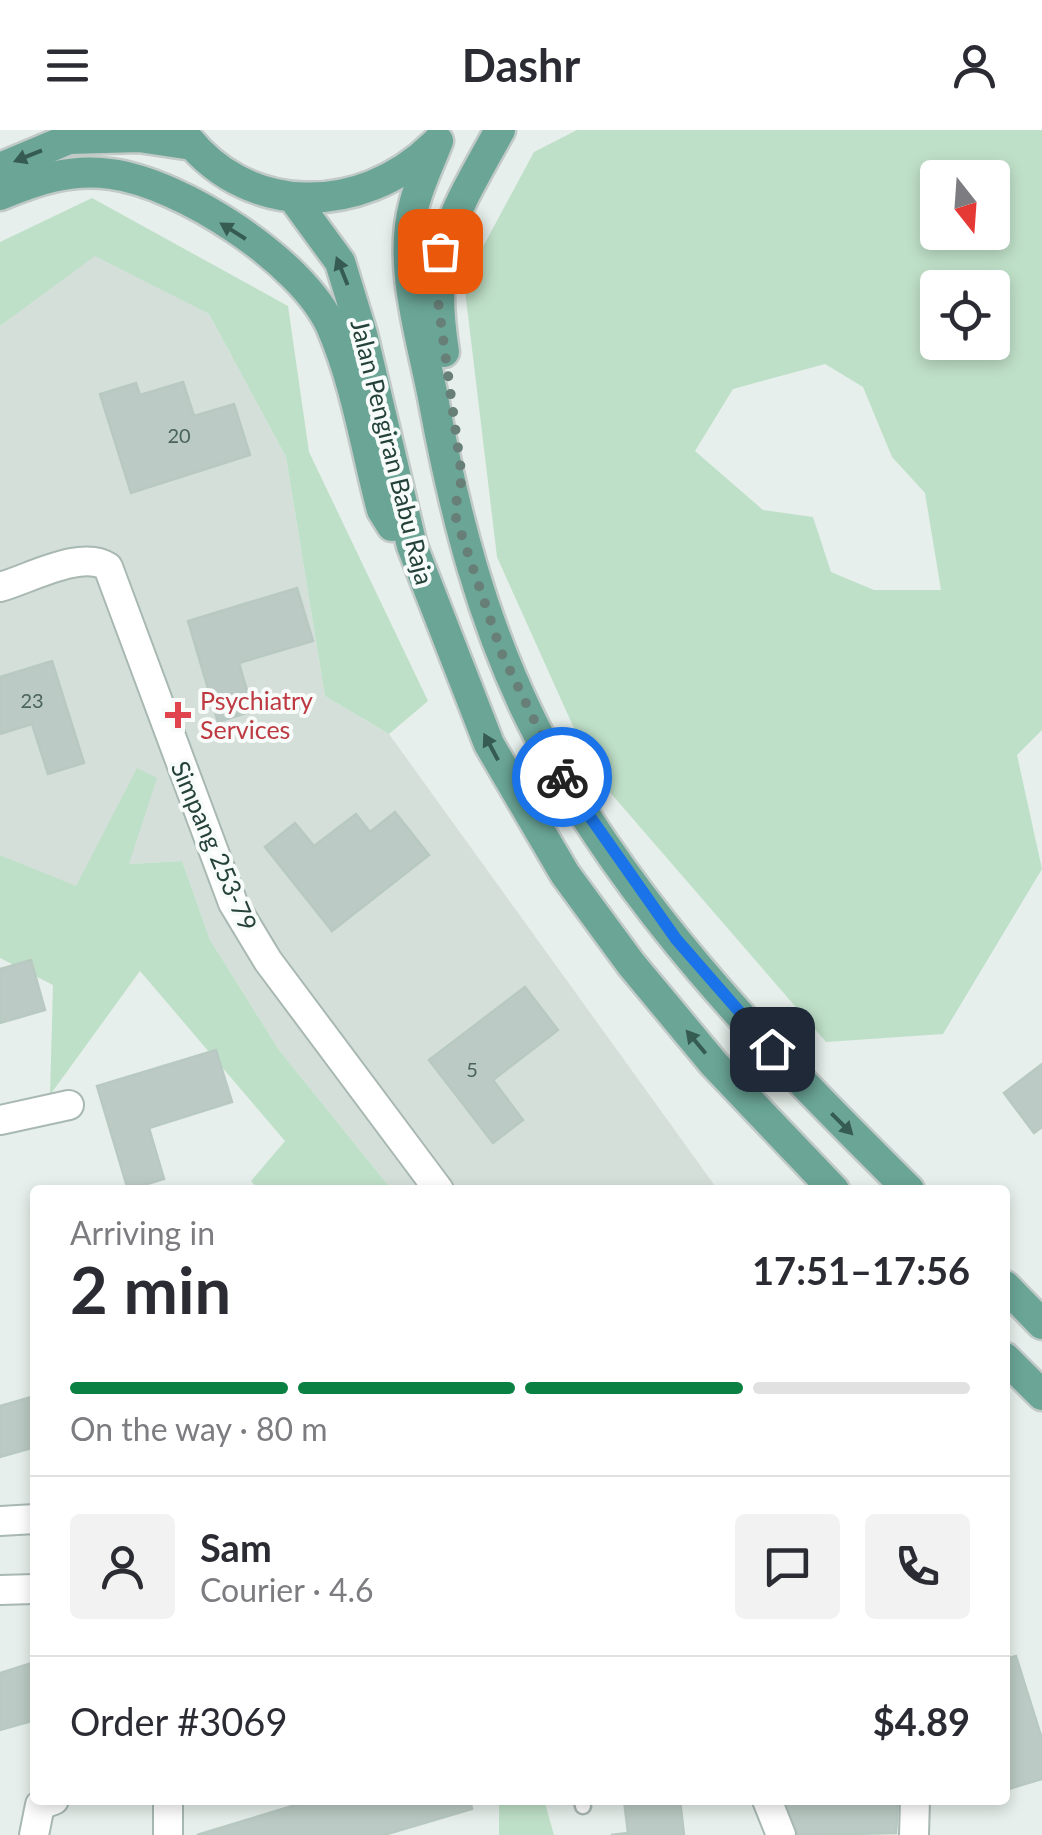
<!DOCTYPE html>
<html lang="en">
<head>
<meta charset="utf-8">
<style>
  body { margin:0; font-family:Lato,sans-serif; background:#f2f2f3; color:#2b2b33; height:100vh; display:flex; flex-direction:column; font-size:38px; white-space:nowrap }
  * { box-sizing:border-box; margin:0 }
  p { font-size:32px; color:#7c7c81 }
  .icon { flex:none; width:55px; height:55px; fill:none; stroke:currentColor; stroke-width:2; stroke-linecap:round; stroke-linejoin:round }
  .map { position:relative; flex:1; overflow:hidden }
  .side { position:absolute; left:30px; top:1055px; width:980px; height:620px; display:flex; flex-direction:column; background:#fff; border-radius:10px; box-shadow:0 5px 15px #0003 }
  .side>* { flex:none }
  .needle { width:65px; rotate:163deg }
  .tools { position:absolute; left:920px; top:30px; display:grid; gap:20px }
  .tools a { display:grid; place-items:center; width:90px; height:90px; border-radius:10px; background:#fff; box-shadow:0 5px 15px #0003; font-size:50px }
  .pin { position:absolute; display:grid; place-items:center; width:85px; height:85px; color:#fff; margin:-42px; border-radius:20px; box-shadow:0 5px 15px #0006 }
  .courier { position:absolute; display:grid; place-items:center; width:100px; height:100px; margin:-50px; border:8px solid #1a73e8; border-radius:50%; background:#fff; color:#222; box-shadow:0 2px 12px #0007 }
  .summary em { font-style:normal; font-weight:700 }
  .summary div { display:flex; flex-direction:column-reverse }
  .summary { display:flex; align-items:center; justify-content:space-between; height:170px; padding:0 40px }
  h1 { font-size:65px; font-weight:700; line-height:75px }
  .bar { display:grid; grid-template-columns:repeat(4,1fr); gap:15px 10px; align-content:center; height:120px; padding:0 40px }
  .bar i { height:12px; border-radius:8px; background:#e1e1e2 }
  .bar .active { background:#0b8043 }
  .bar p { grid-column:span 4 }
  .line { display:flex; align-items:center; gap:25px; padding:0 40px; border-top:2px solid #e1e1e2 }
  .line div { flex:1 }
  .round { display:grid; place-items:center; flex:none; width:105px; height:105px; border-radius:10px; background:#f2f2f3 }
  header { display:flex; justify-content:space-between; align-items:center; height:130px; padding:0 40px; background:#fff; font-size:45px; font-weight:700 }
  .map>svg:first-child { display:block }
</style>
</head>
<body>
<header><svg class="icon" aria-label="menu" viewBox="0 0 24 24"><path d="M4 6h16M4 12h16M4 18h16"/></svg>Dashr<svg class="icon" aria-label="person" viewBox="0 0 24 24"><circle cx="12" cy="8" r="4"/><path d="M4 21q1-7 8-7t8 7"/></svg></header>
<div class="map">
<svg width="1042" height="1705" viewBox="0 0 1042 1705">
  <rect width="100%" height="100%" fill="#e6efeb"/>
  <!-- built -->
  <polygon fill="#d4dfda" points="95,125 209,184 286,327 325,566 389,604 718,1060 392,1060 279,920 210,810 182,731 129,734 137,639 76,757 0,725 0,196"/>
  <!-- green -->
  <g fill="#bfe0c8" fill-rule="evenodd">
    <path d="M577,0H1042V600L1017,625L1042,739L943,904L826,912L595,645L497,427L464,152L534,22ZM938,48H992V102H938ZM938,158H992V212H938ZM825,234L863,257L892,327L925,363L941,460H874L831,442L813,387L763,380L695,321L733,259Z"/>
    <polygon points="92,68 288,176 309,322 428,571 389,604 325,566 286,327 209,184 95,126 0,196 0,112"/>
    <polygon points="137,638 157,648 129,734 182,731 210,810 279,920 392,1060 259,1060 251,1051 285,1011 140,841 50,965 53,855 0,828 0,725 76,756"/>
    <polygon points="499,1670 544,1670 554,1705 499,1705"/>
  </g>
  <!-- building -->
  <g fill="#bbcac4" stroke="#b8c9c2" stroke-width="2.5">
    <polygon points="183,252 194,286 234,274 250,325 131,363 100,264 136,253 140,265"/>
    <polygon points="297,458 313,511 239,533 253,581 218,592 188,491"/>
    <polygon points="52,531 84,633 48,644 32,594 0,604 0,547"/>
    <polygon points="395,682 429,725 332,801 265,717 295,693 314,716 356,684 370,702"/>
    <polygon points="31,830 45,880 0,893 0,839"/>
    <polygon points="525,857 558,900 493,950 523,990 493,1013 429,930"/>
    <polygon points="216,920 232,972 149,998 164,1049 128,1060 97,956"/>
    <polygon points="1042,934 1042,997 1034,1003 1004,963"/>
    <polygon points="35,1266 35,1317 0,1327 0,1276"/>
    <polygon points="1016,1526 1042,1609 1042,1649 1005,1660 1005,1529"/>
    <polygon points="35,1532 35,1590 0,1600 0,1543"/>
    <polygon points="312,1670 470,1670 472,1679 384,1705 197,1705"/>
    <polygon points="624,1670 680,1670 684,1705 611,1705 628,1703"/>
    <polygon points="779,1670 898,1670 896,1703 798,1705"/>
  </g>
  <g fill="none" stroke-linecap="round" stroke-linejoin="round">
    <!-- service casing -->
    <g stroke="#a8b8b2" stroke-width="19">
      <polyline id="service" points="582,1670 583,1676"/>
    </g>
    <!-- minor casing -->
    <g stroke="#a8b8b2" stroke-width="32">
      <g id="minor">
        <path d="M0,457C29,449 82,419 108,437L233,773L268,831L439,1060"/>
        <polyline points="0,990 69,975"/>
        <polyline points="0,1391 35,1389"/>
        <polyline points="0,1460 35,1459"/>
        <polyline points="168,1670 168,1705"/>
        <polyline points="767,1670 781,1705"/>
        <polyline points="34,1705 40,1675 54,1670"/>
        <polyline points="914,1705 915,1670"/>
      </g>
    </g>
    <!-- primary casing -->
    <g stroke="#c2cac8" stroke-width="35">
      <g id="primary">
        <path d="M181,0C243,88 361,87 434,15"/>
        <path d="M438,11C430,32 419,54 414,75C397,138 424,215 435,278C455,385 482,490 530,588C619,769 768,920 909,1060"/>
        <polyline points="0,38 69,9 139,7 192,15"/>
        <path d="M0,65C36,50 71,38 111,44C181,53 302,131 331,196C356,253 366,320 382,380L392,396"/>
        <polyline points="294,69 340,132 362,204 412,416 489,614 565,744 631,834 714,934 834,1060"/>
        <path d="M444,222C428,119 452,87 500,0"/>
        <polyline points="1005,1156 1042,1194"/>
        <polyline points="1005,1228 1042,1265"/>
      </g>
    </g>
    <!-- service -->
    <use href="#service" stroke="#fff" stroke-width="14"/>
    <!-- minor -->
    <use href="#minor" stroke="#fff" stroke-width="28"/>
    <!-- primary -->
    <use href="#primary" stroke="#6aa596" stroke-width="30"/>
  </g>
  <!-- one-way arrows -->
  <defs><path id="oneway-solid" d="M-6-.8H1V-3.2L6.5 0L1 3.2V.8H-6Z" transform="scale(2.5)"/></defs>
  <g fill="#365b51">
    <use href="#oneway-solid" transform="translate(28 26) rotate(158)"/>
    <use href="#oneway-solid" transform="translate(233 101) rotate(-148)"/>
    <use href="#oneway-solid" transform="translate(342 141) rotate(-112)"/>
    <use href="#oneway-solid" transform="translate(491 617) rotate(-118)"/>
    <use href="#oneway-solid" transform="translate(696 912) rotate(-130)"/>
    <use href="#oneway-solid" transform="translate(842 994) rotate(45)"/>
  </g>
  <g fill="none" stroke-linecap="round" stroke-linejoin="round">
    <!-- done -->
    <polyline stroke="#687f78" stroke-width="10" stroke-dasharray="0 18" points="440,121 438,171 462,348 454,382 502,524 562,647"/>
    <!-- route -->
    <polyline stroke="#1a73e8" stroke-width="12" points="562,647 676,809 772,919"/>
  </g>
  <!-- markers -->
  <path fill="#e0444e" stroke="#f7fbf9" stroke-width="4" d="M173 570h10v10h10v10h-10v10h-10v-10h-10v-10h10z"/>
  <g text-anchor="middle" stroke-width="8" stroke-linejoin="round" paint-order="stroke">
    <!-- number labels -->
    <g font-size="20" fill="#4a645c">
      <text x="179" y="313">20</text>
      <text x="32" y="578">23</text>
      <text x="472" y="947">5</text>
    </g>
    <!-- street labels -->
    <g font-size="25" fill="#24423a" stroke="#f7fbf9">
      <text transform="translate(392 322) rotate(76)" y="9">Jalan Pengiran Babu Raja</text>
      <text transform="translate(214 716) rotate(67)" y="9">Simpang 253-79</text>
    </g>
    <!-- health labels -->
    <g font-size="25" fill="#be3a42" stroke="#f7fbf9" text-anchor="start">
      <text x="200" y="580">Psychiatry<tspan x="200" dy="29">Services</tspan></text>
    </g>
  </g>
</svg>
<div class="tools">
<a><svg class="needle" viewBox="-14 -14 28 28"><path d="M0-13l5 13h-10z" fill="#e53935"/><path d="M0 13l5-13h-10z" fill="#7c7c81"/></svg></a>
<a><svg class="icon" aria-label="locate" viewBox="0 0 24 24"><circle cx="12" cy="12" r="6"/><path d="M12 2v4M12 18v4M2 12h4M18 12h4"/></svg></a>
</div>
<div class="pin" style="left:440px;top:121px;background:#ea580c"><svg class="icon" aria-label="bag" viewBox="0 0 24 24"><path d="M5 8h14l-1 12H6zM9 8a3 3 0 0 1 6 0"/></svg></div>
<div class="pin" style="left:772px;top:919px;background:#1f2937"><svg class="icon" aria-label="home" viewBox="0 0 24 24"><path d="M3 11l9-7 9 7M6 9v11h12V9"/></svg></div>
<div class="courier" style="left:562px;top:647px"><svg class="icon" aria-label="bike" viewBox="0 0 24 24"><circle cx="6" cy="16" r="4"/><circle cx="18" cy="16" r="4"/><path d="M6 16l4-8h5l3 8M10 8l3 8H6M13 5h3"/></svg></div>
<section class="side">
<div class="summary"><div><h1>2 min</h1><p>Arriving in</p></div><em>17:51–17:56</em></div>
<div class="bar"><i class="active"></i><i class="active"></i><i class="active"></i><i></i><p>On the way · 80 m</p></div>
<div class="line" style="height:180px"><a class="round"><svg class="icon" aria-label="person" viewBox="0 0 24 24"><circle cx="12" cy="8" r="4"/><path d="M4 21q1-7 8-7t8 7"/></svg></a><div><b>Sam</b><p>Courier · 4.6</p></div><a class="round"><svg class="icon" aria-label="chat" viewBox="0 0 24 24"><path d="M4 5h16v11H9l-5 4z"/></svg></a><a class="round"><svg class="icon" aria-label="phone" viewBox="0 0 24 24"><path d="M5 4h4l2 5-3 2q2 4 5 5l2-3 5 2v4C11 20 4 13 5 4z"/></svg></a></div>
<div class="line" style="height:130px"><div>Order #3069</div><b>$4.89</b></div>
</section>
</div>
</body>
</html>
